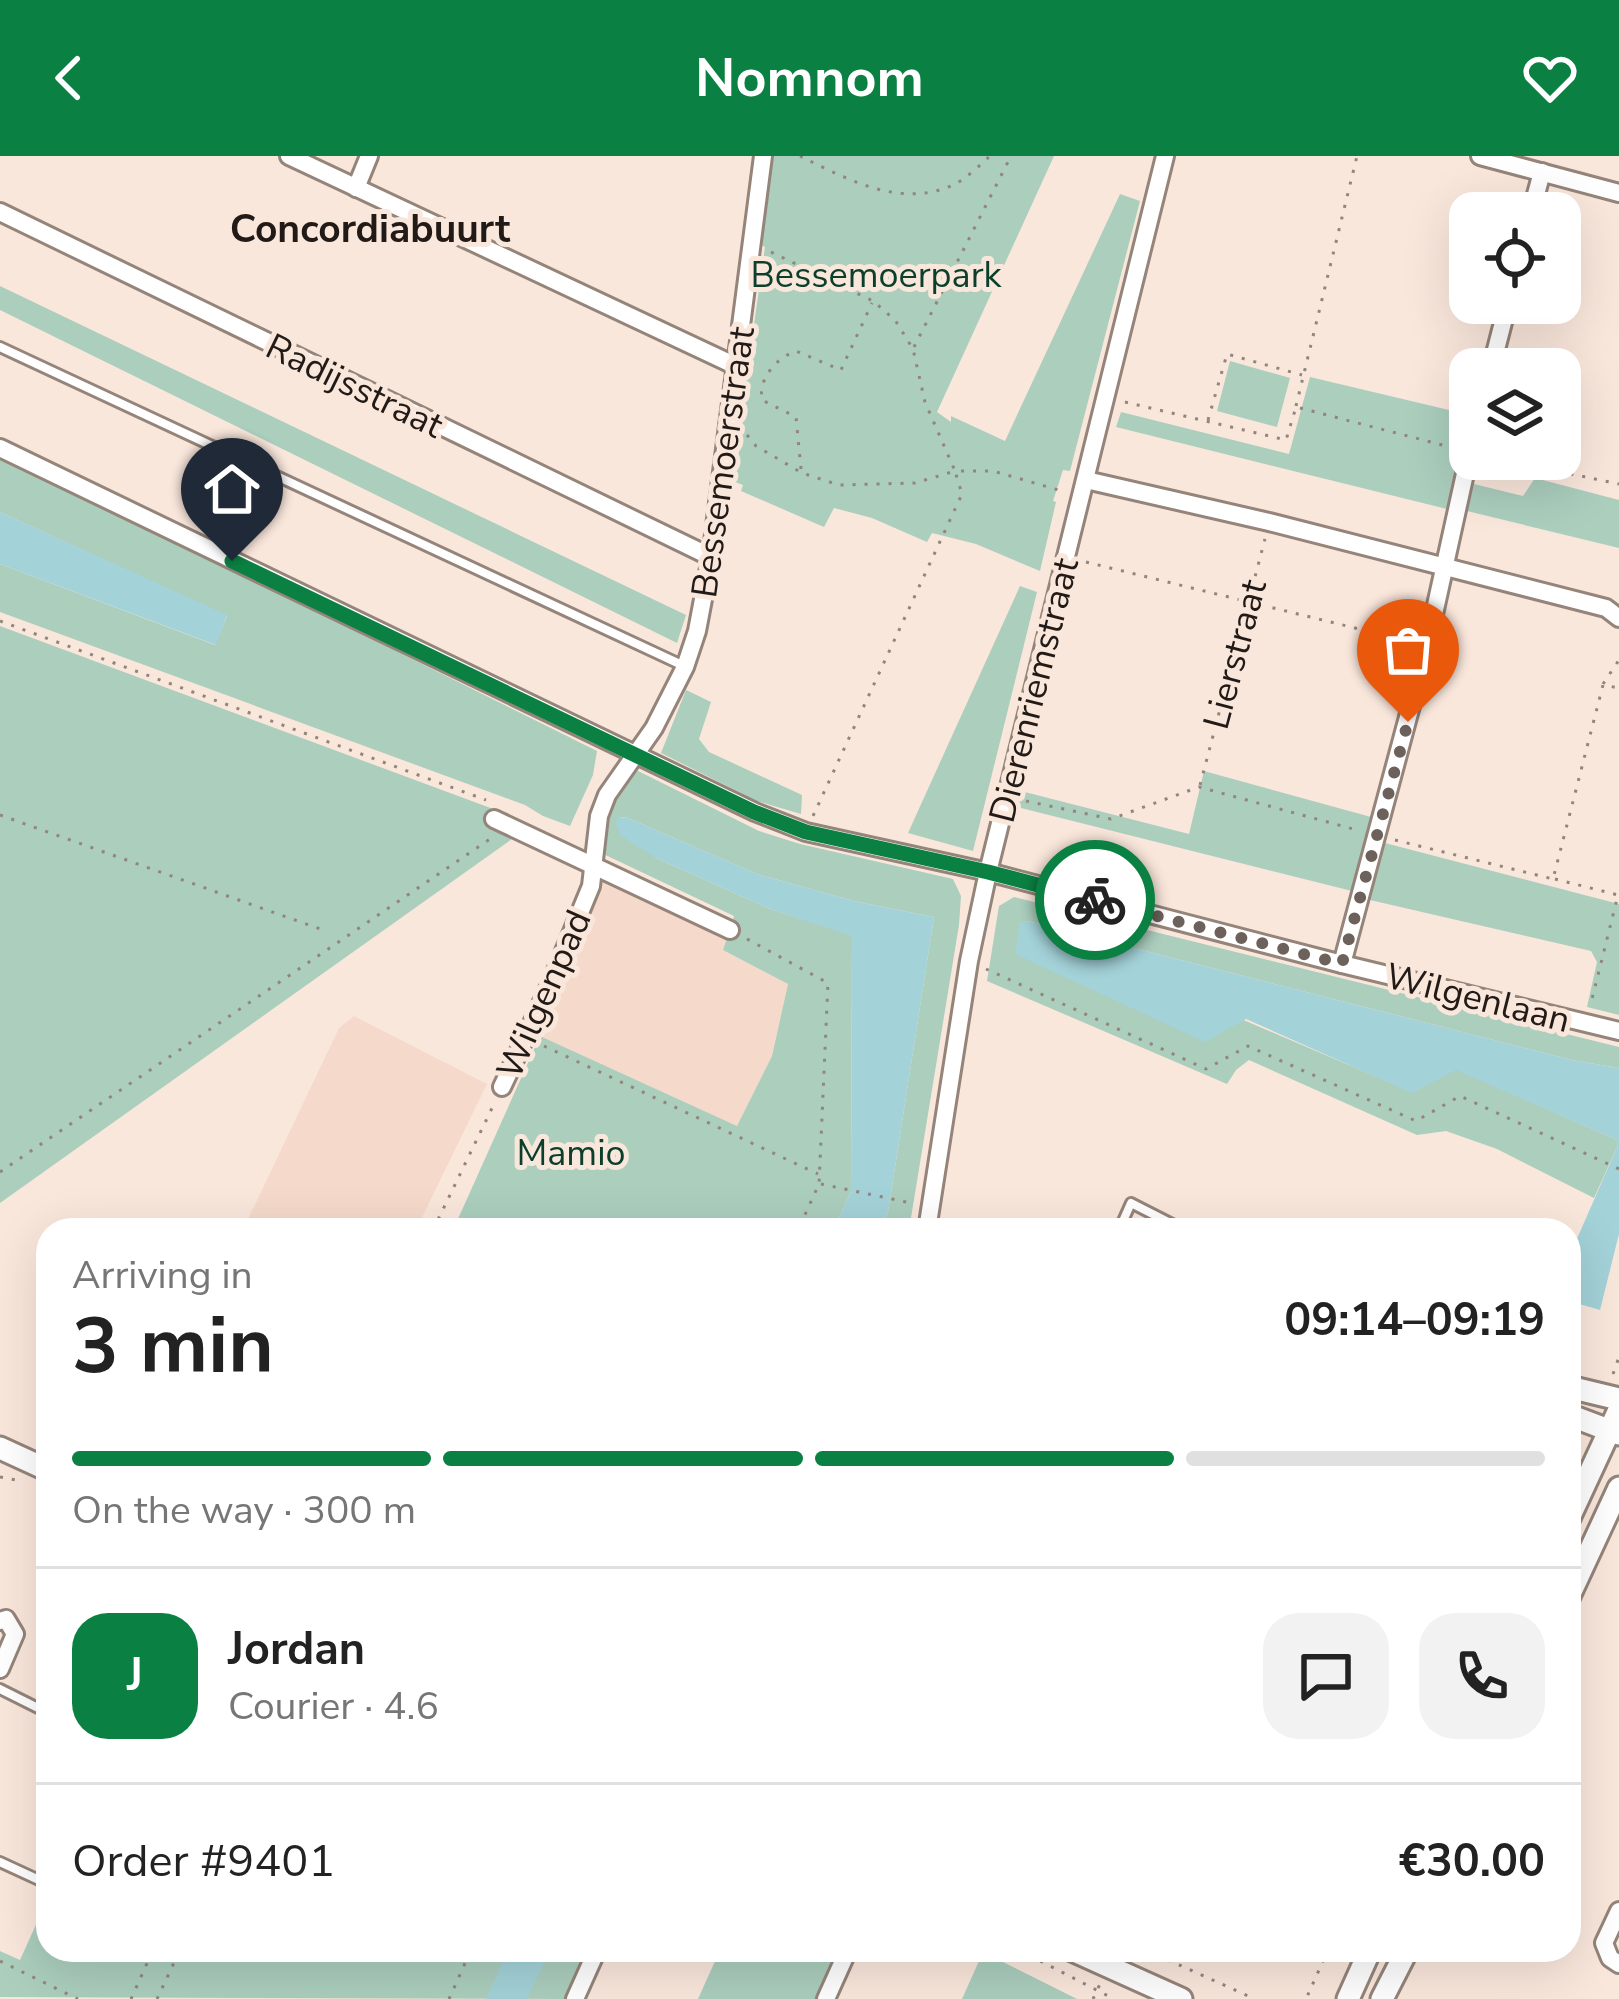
<!DOCTYPE html>
<html lang="en">
<head>
<meta charset="utf-8">
<style>
  body { margin:0; font-family:"Nunito Sans",sans-serif; background:#f2f2f2; color:#222; height:100vh; display:flex; flex-direction:column; font-size:45px; white-space:nowrap }
  * { box-sizing:border-box; margin:0 }
  p { font-size:39px; color:#767676 }
  .icon { flex:none; width:66px; height:66px; fill:none; stroke:currentColor; stroke-width:2; stroke-linecap:round; stroke-linejoin:round }
  .map { position:relative; flex:1; overflow:hidden }
  .sheet { position:absolute; left:36px; top:1062px; width:1545px; height:744px; display:flex; flex-direction:column; background:#fff; border-radius:36px; box-shadow:0 12px 48px #0002 }
  .sheet>* { flex:none }
  .buttons { position:absolute; left:1449px; top:36px; display:grid; gap:24px }
  .buttons a { display:grid; place-items:center; width:132px; height:132px; border-radius:24px; background:#fff; box-shadow:0 12px 48px #0002; font-size:60px }
  .pin { position:absolute; display:grid; place-items:center; width:102px; height:102px; color:#fff; margin:-123px -51px; border-radius:50% 50% 50% 0; rotate:-45deg; box-shadow:0 0 12px #0007 }
  .pin .icon { rotate:45deg }
  .courier { position:absolute; display:grid; place-items:center; width:120px; height:120px; margin:-60px; border:9px solid #0b8043; border-radius:50%; background:#fff; color:#222; box-shadow:0 3px 15px #0007 }
  .overview em { font-style:normal; font-weight:700 }
  .overview div { display:flex; flex-direction:column-reverse }
  .overview { display:flex; align-items:center; justify-content:space-between; height:204px; padding:0 36px }
  h1 { font-size:78px; font-weight:700; line-height:90px }
  .bar { display:grid; grid-template-columns:repeat(4,1fr); gap:18px 12px; align-content:center; height:144px; padding:0 36px }
  .bar i { height:15px; border-radius:9px; background:#e0e0e0 }
  .bar .active { background:#0b8043 }
  .bar p { grid-column:span 4 }
  .line { display:flex; align-items:center; gap:30px; padding:0 36px; border-top:3px solid #e0e0e0 }
  .line div { flex:1 }
  .round { display:grid; place-items:center; flex:none; width:126px; height:126px; border-radius:36px; background:#f2f2f2 }
  header { display:flex; justify-content:space-between; align-items:center; height:156px; padding:0 36px; background:#0b8043; color:#fff; font-size:54px; font-weight:700 }
  .map>svg:first-child { display:block }
</style>
</head>
<body>
<header><svg class="icon" aria-label="back" viewBox="0 0 24 24"><path d="M15 5l-7 7 7 7"/></svg>Nomnom<svg class="icon" aria-label="heart" viewBox="0 0 24 24"><path d="M12 20l-8-8c-3-5 5-10 8-4 3-6 11-1 8 4z"/></svg></header>
<div class="map">
<svg width="1619" height="1843" viewBox="0 0 1619 1843">
  <rect width="100%" height="100%" fill="#fae7dc"/>
  <!-- built -->
  <g fill="#f5dacb">
    <polygon points="602,723 727,779 723,794 788,828 772,900 737,970 540,880"/>
    <polygon points="354,860 487,928 416,1074 267,1074 248,1063 339,872"/>
  </g>
  <!-- green -->
  <g fill="#abcebd">
    <polygon points="769,0 1054,0 937,256 951,266 951,260 1005,285 1120,38 1140,45 1070,315 1063,314 1053,345 1056,346 1040,415 976,388 932,377 927,386 872,362 834,352 824,371 741,335 743,329 735,326 743,263 741,260 765,91 759,88"/>
    <polygon points="0,130 686,459 677,487 0,154"/>
    <polygon points="1230,205 1290,222 1277,271 1217,255"/>
    <polygon points="1310,221 1470,259 1447,353 1116,271 1121,256 1289,298"/>
    <polygon points="0,298 597,595 593,619 570,670 543,660 525,649 0,456 0,408 215,489 227,460 0,356"/>
    <polygon points="1535,322 1619,344 1619,392 1467,355 1474,328 1523,340"/>
    <polygon points="1020,430 1037,436 973,695 908,677"/>
    <polygon points="0,470 504,657 526,673 0,1047"/>
    <polygon points="686,534 711,546 699,583 709,596 802,639 801,658 757,645 661,597"/>
    <polygon points="628,610 759,675 800,688 953,723 961,740 959,769 909,1074 880,1074 888,1056 934,761 854,745 757,718 628,662 620,661 656,702 770,753 852,779 851,1035 834,1074 453,1074 540,880 737,970 772,900 788,828 723,794 734,760 597,695 588,687 587,681 609,633"/>
    <polygon points="1204,615 1371,661 1352,735 1013,650 1017,634 1189,678"/>
    <polygon points="1385,687 1619,748 1619,859 1587,851 1597,806 1591,795 1370,744"/>
    <polygon points="1014,741 1619,891 1619,912 1572,904 1028,765 1019,768 1412,936 1456,913 1615,983 1618,989 1594,1042 1497,993 1446,975 1417,979 1249,904 1236,914 1227,928 987,825 999,750"/>
    <polygon points="48,1742 48,1794 587,1794 565,1843 0,1841 0,1795 20,1804"/>
    <polygon points="720,1794 836,1794 815,1843 698,1843"/>
    <polygon points="983,1796 1077,1843 962,1843"/>
  </g>
  <!-- water -->
  <g fill="#a3d2d8">
    <polygon points="0,356 227,459 216,489 0,408"/>
    <polygon points="619,661 628,662 757,718 854,745 934,761 888,1056 880,1074 834,1074 851,1035 852,780 770,753 656,702 621,680 615,665"/>
    <polygon points="1028,765 1572,904 1619,912 1619,1078 1600,1154 1569,1145 1569,1101 1618,989 1615,983 1456,914 1412,937 1246,863 1205,886 1015,798 1020,767"/>
    <polygon points="508,1794 550,1794 527,1843 486,1843"/>
  </g>
  <g fill="none" stroke-linecap="round" stroke-linejoin="round">
    <!-- lane casing -->
    <g stroke="#958479" stroke-width="14">
      <g id="lane">
        <polyline points="0,191 684,510"/>
        <polyline points="1119,1074 1131,1047 1184,1074"/>
        <polyline points="0,1533 48,1557"/>
        <polyline points="0,1706 39,1724"/>
        <polyline points="1111,1810 1120,1794"/>
      </g>
    </g>
    <!-- street casing -->
    <g stroke="#958479" stroke-width="22">
      <g id="street">
        <polyline points="289,0 736,210"/>
        <polyline points="1480,0 1619,37"/>
        <polyline points="356,32 369,0"/>
        <polyline points="0,56 711,401"/>
        <polyline points="1531,57 1542,16"/>
        <polyline points="1491,213 1508,147"/>
        <polyline points="0,292 755,656 806,676 988,716 1342,808 1619,875"/>
        <polyline points="1086,324 1269,366 1606,452 1619,462"/>
        <polyline points="494,663 730,774"/>
        <polyline points="1342,808 1427,490 1470,295"/>
        <polyline points="502,931 551,827 591,730 599,660 607,639 654,572 685,511 697,475 711,401 763,0"/>
        <polyline points="927,1074 969,805 988,716 1165,0"/>
        <polyline points="0,1465 6,1463 15,1478 0,1513"/>
        <polyline points="1619,1755 1604,1787 1610,1802 1619,1808"/>
        <polyline points="575,1843 597,1794"/>
        <polyline points="826,1843 848,1794"/>
      </g>
    </g>
    <!-- secondary casing -->
    <g stroke="#958479" stroke-width="27">
      <g id="secondary">
        <polyline points="1569,1231 1619,1243"/>
        <polyline points="1569,1259 1619,1278"/>
        <polyline points="0,1292 48,1314"/>
        <polyline points="1569,1362 1619,1254"/>
        <polyline points="1569,1440 1619,1332"/>
        <polyline points="1072,1794 1181,1843"/>
        <polyline points="1348,1843 1370,1794"/>
        <polyline points="1382,1843 1407,1794"/>
      </g>
    </g>
    <!-- path -->
    <g stroke="#92857d" stroke-width="3" stroke-dasharray="3 9" stroke-linecap="butt">
      <path d="M800,0C847,23 900,53 953,29C966,23 979,10 990,0"/>
      <polyline points="771,96 873,145 895,164 913,193 925,246 955,315 993,315 1062,335"/>
      <polyline points="914,191 1011,0"/>
      <polyline points="1125,246 1286,284 1296,251 1454,292"/>
      <polyline points="1296,250 1357,0"/>
      <polyline points="1208,264 1227,198 1302,219"/>
      <polyline points="747,279 756,290 802,317 839,329 915,327 955,315 962,338 813,660"/>
      <polyline points="1500,303 1619,328"/>
      <path d="M801,313L796,261L762,244C758,223 776,202 796,195L841,214L872,147"/>
      <polyline points="1086,406 1408,485"/>
      <polyline points="0,465 486,644"/>
      <polyline points="1603,528 1619,504"/>
      <polyline points="1200,629 1265,383"/>
      <polyline points="1026,645 1111,663 1199,631 1357,674"/>
      <polyline points="0,659 323,774"/>
      <polyline points="1395,684 1553,723 1603,529 1619,532"/>
      <polyline points="1555,723 1618,739 1591,847"/>
      <polyline points="747,783 828,827 819,1028 798,1074"/>
      <polyline points="986,813 1206,913 1248,890 1416,965 1460,940 1619,1013"/>
      <polyline points="544,890 818,1018"/>
      <polyline points="0,1016 490,683"/>
      <polyline points="821,1028 911,1047"/>
      <polyline points="433,1074 495,946"/>
      <polyline points="1613,1218 1619,1201"/>
      <polyline points="0,1321 16,1324"/>
      <polyline points="1569,1476 1576,1461"/>
      <polyline points="1019,1794 1114,1843"/>
      <polyline points="1146,1794 1255,1843"/>
      <polyline points="1300,1794 1323,1805 1306,1843"/>
      <polyline points="0,1805 78,1843"/>
      <polyline points="131,1843 153,1794"/>
      <polyline points="157,1843 180,1794"/>
      <polyline points="449,1843 471,1794"/>
      <polyline points="1093,1843 1100,1828"/>
    </g>
    <!-- lane -->
    <use href="#lane" stroke="#fff" stroke-width="8"/>
    <!-- street -->
    <use href="#street" stroke="#fff" stroke-width="16"/>
    <!-- secondary -->
    <use href="#secondary" stroke="#fff" stroke-width="21"/>
  </g>
  <g fill="none" stroke-linecap="round" stroke-linejoin="round">
    <!-- done -->
    <polyline stroke="#6d625b" stroke-width="12" stroke-dasharray="0 21.6" points="1095,744 1342,808 1408,566"/>
    <!-- route -->
    <polyline stroke="#0b8043" stroke-width="15" points="232,405 754,656 806,676 988,716 1095,744"/>
  </g>
  <g text-anchor="middle" stroke-width="10" stroke-linejoin="round" paint-order="stroke">
    <!-- park labels -->
    <g font-size="36" fill="#0b3f2c" stroke="#fae7dc">
      <text x="876" y="131">Bessemoerpark</text>
      <text x="571" y="1009">Mamio</text>
    </g>
    <!-- street labels -->
    <g font-size="36" fill="#211a16" stroke="#fae7dc">
      <text transform="translate(355 229) rotate(26)" y="13">Radijsstraat</text>
      <text transform="translate(722 306) rotate(-82)" y="13">Bessemoerstraat</text>
      <text transform="translate(1234 498) rotate(-75)" y="13">Lierstraat</text>
      <text transform="translate(1033 534) rotate(-76)" y="13">Dierenriemstraat</text>
      <text transform="translate(543 838) rotate(-66)" y="13">Wilgenpad</text>
      <text transform="translate(1478 841) rotate(14)" y="13">Wilgenlaan</text>
    </g>
    <!-- neighbourhood labels -->
    <g font-size="39" font-weight="bold" fill="#211a16" stroke="#fae7dc">
      <text x="370" y="86">Concordiabuurt</text>
    </g>
  </g>
</svg>
<div class="buttons">
<a><svg class="icon" aria-label="locate" viewBox="0 0 24 24"><circle cx="12" cy="12" r="6"/><path d="M12 2v4M12 18v4M2 12h4M18 12h4"/></svg></a>
<a><svg class="icon" aria-label="layers" viewBox="0 0 24 24"><path d="M12 4l9 5-9 5-9-5zM3 14l9 5 9-5"/></svg></a>
</div>
<div class="pin" style="left:1408px;top:566px;background:#ea580c"><svg class="icon" aria-label="bag" viewBox="0 0 24 24"><path d="M5 8h14l-1 12H6zM9 8a3 3 0 0 1 6 0"/></svg></div>
<div class="pin" style="left:232px;top:405px;background:#1f2937"><svg class="icon" aria-label="home" viewBox="0 0 24 24"><path d="M3 11l9-7 9 7M6 9v11h12V9"/></svg></div>
<div class="courier" style="left:1095px;top:744px"><svg class="icon" aria-label="bike" viewBox="0 0 24 24"><circle cx="6" cy="16" r="4"/><circle cx="18" cy="16" r="4"/><path d="M6 16l4-8h5l3 8M10 8l3 8H6M13 5h3"/></svg></div>
<section class="sheet">
<div class="overview"><div><h1>3 min</h1><p>Arriving in</p></div><em>09:14–09:19</em></div>
<div class="bar"><i class="active"></i><i class="active"></i><i class="active"></i><i></i><p>On the way · 300 m</p></div>
<div class="line" style="height:216px"><b class="round" style="background:#0b8043;color:#fff">J</b><div><b>Jordan</b><p>Courier · 4.6</p></div><a class="round"><svg class="icon" aria-label="chat" viewBox="0 0 24 24"><path d="M4 5h16v11H9l-5 4z"/></svg></a><a class="round"><svg class="icon" aria-label="phone" viewBox="0 0 24 24"><path d="M5 4h4l2 5-3 2q2 4 5 5l2-3 5 2v4C11 20 4 13 5 4z"/></svg></a></div>
<div class="line" style="height:156px"><div>Order #9401</div><b>€30.00</b></div>
</section>
</div>
</body>
</html>
